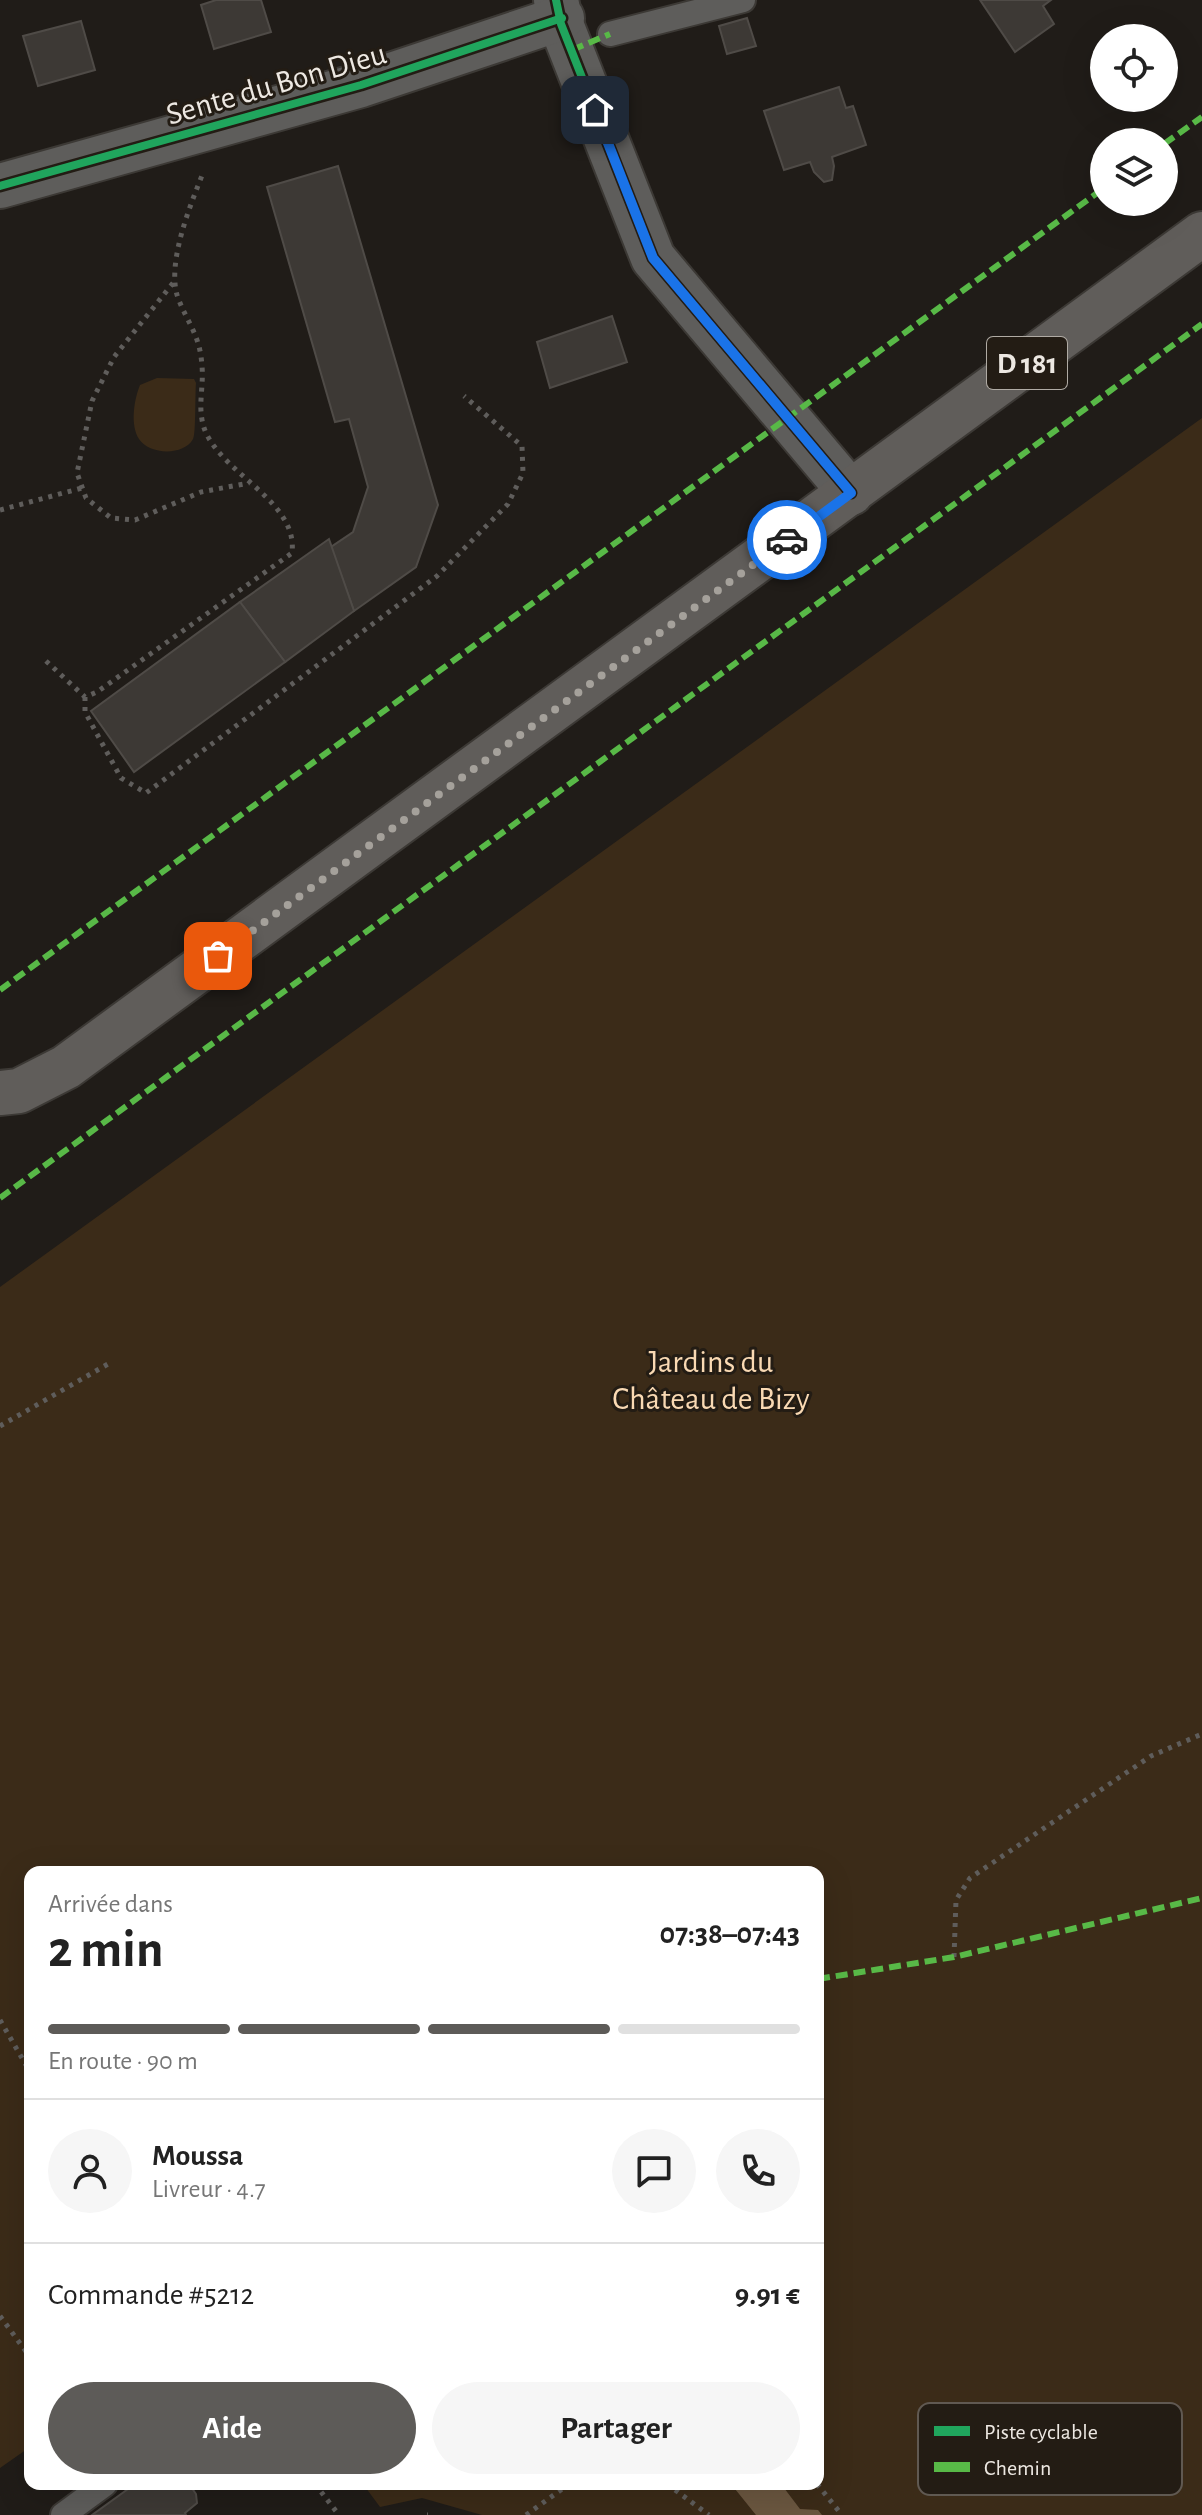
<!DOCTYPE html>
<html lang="fr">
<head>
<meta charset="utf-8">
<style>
  body { margin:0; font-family:"Alegreya Sans",sans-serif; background:#f6f6f6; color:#222; height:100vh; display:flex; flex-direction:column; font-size:30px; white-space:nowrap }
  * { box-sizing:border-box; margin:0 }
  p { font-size:26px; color:#767676 }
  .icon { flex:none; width:44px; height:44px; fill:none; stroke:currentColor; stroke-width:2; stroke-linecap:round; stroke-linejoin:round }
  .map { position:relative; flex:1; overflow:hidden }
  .drawer { position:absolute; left:24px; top:1866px; width:800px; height:624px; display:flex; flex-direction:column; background:#fff; border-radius:16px; box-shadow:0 8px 32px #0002 }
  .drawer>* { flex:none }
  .buttons { position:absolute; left:1090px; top:24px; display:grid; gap:16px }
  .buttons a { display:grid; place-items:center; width:88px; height:88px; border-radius:50%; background:#fff; box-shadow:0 8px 32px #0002; font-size:40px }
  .pin { position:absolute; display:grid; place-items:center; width:68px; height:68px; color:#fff; margin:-34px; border-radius:16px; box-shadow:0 4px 12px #0006 }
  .courier { position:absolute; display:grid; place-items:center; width:80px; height:80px; margin:-40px; border:6px solid #1a73e8; border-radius:50%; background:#fff; color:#222; box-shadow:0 2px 10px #0007 }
  .overview em { font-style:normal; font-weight:600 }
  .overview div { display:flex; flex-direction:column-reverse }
  .overview { display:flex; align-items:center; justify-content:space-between; height:136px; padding:0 24px }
  h1 { font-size:52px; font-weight:600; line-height:60px }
  .bar { display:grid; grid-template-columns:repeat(4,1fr); gap:12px 8px; align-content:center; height:96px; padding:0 24px }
  .bar i { height:10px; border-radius:6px; background:#e0e0e0 }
  .bar .current { background:#5d5b58 }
  .bar p { grid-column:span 4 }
  .line { display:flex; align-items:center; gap:20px; padding:0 24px; border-top:2px solid #e0e0e0 }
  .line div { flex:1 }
  .round { display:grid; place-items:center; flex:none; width:84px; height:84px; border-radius:42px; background:#f6f6f6 }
  .action { display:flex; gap:16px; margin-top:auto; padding:16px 24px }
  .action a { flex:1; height:92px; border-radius:48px; background:#5d5b58; color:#fff; font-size:32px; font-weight:600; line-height:92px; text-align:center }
  .action a+a { background:#f6f6f6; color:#222 }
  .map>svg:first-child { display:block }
</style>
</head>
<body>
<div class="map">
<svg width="1202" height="2515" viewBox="0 0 1202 2515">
  <rect width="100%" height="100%" fill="#201c18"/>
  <!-- green -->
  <g fill="#3b2b18">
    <path d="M157,378L194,379L196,383C195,393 196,435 193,439C184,456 149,455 139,439C130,425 134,400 140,385Z"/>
    <polygon points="1202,418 1202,2515 482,2515 422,2498 380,2507 363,2484 818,2484 818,1872 30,1872 30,2447 0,2468 0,1287"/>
  </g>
  <!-- water -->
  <polygon fill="#6b5740" points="731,2484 781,2484 800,2509 818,2510 822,2515 756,2515"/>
  <!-- building -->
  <g fill="#3d3935" stroke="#4f4b47" stroke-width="2">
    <polygon points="216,0 261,0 271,32 214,49 201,5"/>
    <polygon points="980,0 1051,0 1043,6 1054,24 1015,52"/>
    <polygon points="747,18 756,46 727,54 719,26"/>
    <polygon points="81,21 95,70 38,86 23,36"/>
    <polygon points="839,87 846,108 853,106 866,145 832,157 834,166 832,180 824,182 814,172 810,162 784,170 764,111"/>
    <polygon points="338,166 438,505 416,567 354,611 331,547 353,532 368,487 349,419 335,422 267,187"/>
    <polygon points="612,316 627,362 550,388 537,342"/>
    <polygon points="329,539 354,611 285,662 240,602"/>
    <polygon points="240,602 285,662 134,772 91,711"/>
    <polygon points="135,2484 189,2484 196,2494 197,2503 185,2513 186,2515 92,2515"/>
  </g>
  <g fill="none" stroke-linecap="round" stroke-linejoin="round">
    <!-- lane casing -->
    <g stroke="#3c3935" stroke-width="28">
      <g id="lane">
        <polyline points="610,34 743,0"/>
        <polyline points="63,2515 105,2484"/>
      </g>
    </g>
    <!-- street casing -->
    <g stroke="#3c3935" stroke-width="48">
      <g id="street">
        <polyline points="556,0 561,24 653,258 851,493"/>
        <polyline points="0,186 361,85 562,18"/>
      </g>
    </g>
    <!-- primary casing -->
    <g stroke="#3c3935" stroke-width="48">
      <polyline id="primary" points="0,1093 19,1091 66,1067 1202,234"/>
    </g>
    <!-- path -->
    <g stroke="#5f5d5b" stroke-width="5" stroke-dasharray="4 6" stroke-linecap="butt">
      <polyline points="173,283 114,357 92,401 77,473 86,498 111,518 135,520 201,492 249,483"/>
      <polyline points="0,510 82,488"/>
      <path d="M46,661L85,697L97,692L292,553C298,502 227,477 206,433C196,410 204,390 202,366C200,335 188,324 178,298C166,264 190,206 203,173"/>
      <polyline points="85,697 85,712 121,778 146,793 437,576 508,504 523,473 522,446 464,396"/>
      <polyline points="0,1426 108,1364"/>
      <polyline points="954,1957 956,1900 970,1878 1151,1756 1202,1734"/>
      <polyline points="0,2020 30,2072"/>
      <polyline points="0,2316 30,2357"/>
      <polyline points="315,2484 339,2515"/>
      <polyline points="667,2484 709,2515"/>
      <polyline points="817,2484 842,2515"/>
      <polyline points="427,2515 428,2515"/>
      <polyline points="526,2515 569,2484"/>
    </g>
    <!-- lane -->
    <use href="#lane" stroke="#5e5d5b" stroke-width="24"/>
    <!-- street -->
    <use href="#street" stroke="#5e5d5b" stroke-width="44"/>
    <!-- primary -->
    <use href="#primary" stroke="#605d5a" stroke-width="44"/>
    <!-- quiet -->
    <g stroke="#58b947" stroke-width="6" stroke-dasharray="12 6" stroke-linecap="butt">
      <polyline points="572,50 610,34"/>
      <polyline points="1164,144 1202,117"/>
      <polyline points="0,990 1104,188"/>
      <polyline points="0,1198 1202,324"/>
      <polyline points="818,1979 954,1957 1202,1898"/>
    </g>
    <!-- cycleway casing -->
    <g stroke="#231c14" stroke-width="13">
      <g id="cycleway">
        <polyline points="556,0 561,24 653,258 851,493"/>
        <polyline points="0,186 361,85 562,18"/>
      </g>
    </g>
    <!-- cycleway -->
    <use href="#cycleway" stroke="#20a55d" stroke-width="8"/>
  </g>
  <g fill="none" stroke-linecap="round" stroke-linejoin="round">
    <!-- done -->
    <polyline stroke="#a5a19b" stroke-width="8" stroke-dasharray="0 14.4" points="218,956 787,540"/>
    <!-- route -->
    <polyline stroke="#1a73e8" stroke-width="10" points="595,110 653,258 851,493 787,540"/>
  </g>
  <g text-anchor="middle" stroke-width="6" stroke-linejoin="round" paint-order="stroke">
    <!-- shield labels -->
    <rect fill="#231c14" stroke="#b0aba4" stroke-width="2" x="987" y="337" width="80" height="52" rx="6"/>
    <g font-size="30" font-weight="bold" fill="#ede8e2">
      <text x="1027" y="373">D 181</text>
    </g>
    <!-- street labels -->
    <g font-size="32" fill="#ede8e2" stroke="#231c14">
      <text transform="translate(276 83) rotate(-16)" y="11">Sente du Bon Dieu</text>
    </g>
    <!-- park labels -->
    <g font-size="32" fill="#f9d9b3" stroke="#231c14">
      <text x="711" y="1372">Jardins du<tspan x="711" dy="37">Château de Bizy</tspan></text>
    </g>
  </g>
  <!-- legend -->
  <rect x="918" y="2403" width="264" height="92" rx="12" fill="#231c14" stroke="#605952" stroke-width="2"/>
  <rect x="934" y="2426" width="36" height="10" fill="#20a55d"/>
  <rect x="934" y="2462" width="36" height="10" fill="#58b947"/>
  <g font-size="22" fill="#ede8e2">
    <text x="984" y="2439">Piste cyclable</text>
    <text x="984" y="2475">Chemin</text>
  </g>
</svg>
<div class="buttons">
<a><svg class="icon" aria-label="locate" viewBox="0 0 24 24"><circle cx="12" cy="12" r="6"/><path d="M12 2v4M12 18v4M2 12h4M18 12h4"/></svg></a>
<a><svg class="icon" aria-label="layers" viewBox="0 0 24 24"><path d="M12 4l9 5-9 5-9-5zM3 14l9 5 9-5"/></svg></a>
</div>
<div class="pin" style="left:218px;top:956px;background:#ea580c"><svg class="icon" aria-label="bag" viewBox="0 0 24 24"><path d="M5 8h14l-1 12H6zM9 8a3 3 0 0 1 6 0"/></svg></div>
<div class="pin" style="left:595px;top:110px;background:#1f2937"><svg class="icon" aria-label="home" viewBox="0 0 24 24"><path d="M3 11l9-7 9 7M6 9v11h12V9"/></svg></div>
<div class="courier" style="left:787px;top:540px"><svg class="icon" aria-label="car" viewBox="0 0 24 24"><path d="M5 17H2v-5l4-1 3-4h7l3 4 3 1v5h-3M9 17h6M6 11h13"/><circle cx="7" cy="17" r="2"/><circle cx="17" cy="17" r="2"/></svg></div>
<section class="drawer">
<div class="overview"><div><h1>2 min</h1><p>Arrivée dans</p></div><em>07:38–07:43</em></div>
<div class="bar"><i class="current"></i><i class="current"></i><i class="current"></i><i></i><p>En route · 90 m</p></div>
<div class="line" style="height:144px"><a class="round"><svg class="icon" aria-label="person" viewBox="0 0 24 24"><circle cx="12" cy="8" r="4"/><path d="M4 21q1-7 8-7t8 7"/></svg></a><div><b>Moussa</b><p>Livreur · 4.7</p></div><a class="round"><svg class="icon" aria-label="chat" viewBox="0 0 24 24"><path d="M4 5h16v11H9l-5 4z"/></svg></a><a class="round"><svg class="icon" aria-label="phone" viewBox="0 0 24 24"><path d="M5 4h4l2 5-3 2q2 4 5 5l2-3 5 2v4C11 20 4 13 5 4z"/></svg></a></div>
<div class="line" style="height:104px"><div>Commande #5212</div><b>9.91 €</b></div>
<div class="action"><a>Aide</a><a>Partager</a></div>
</section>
</div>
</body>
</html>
